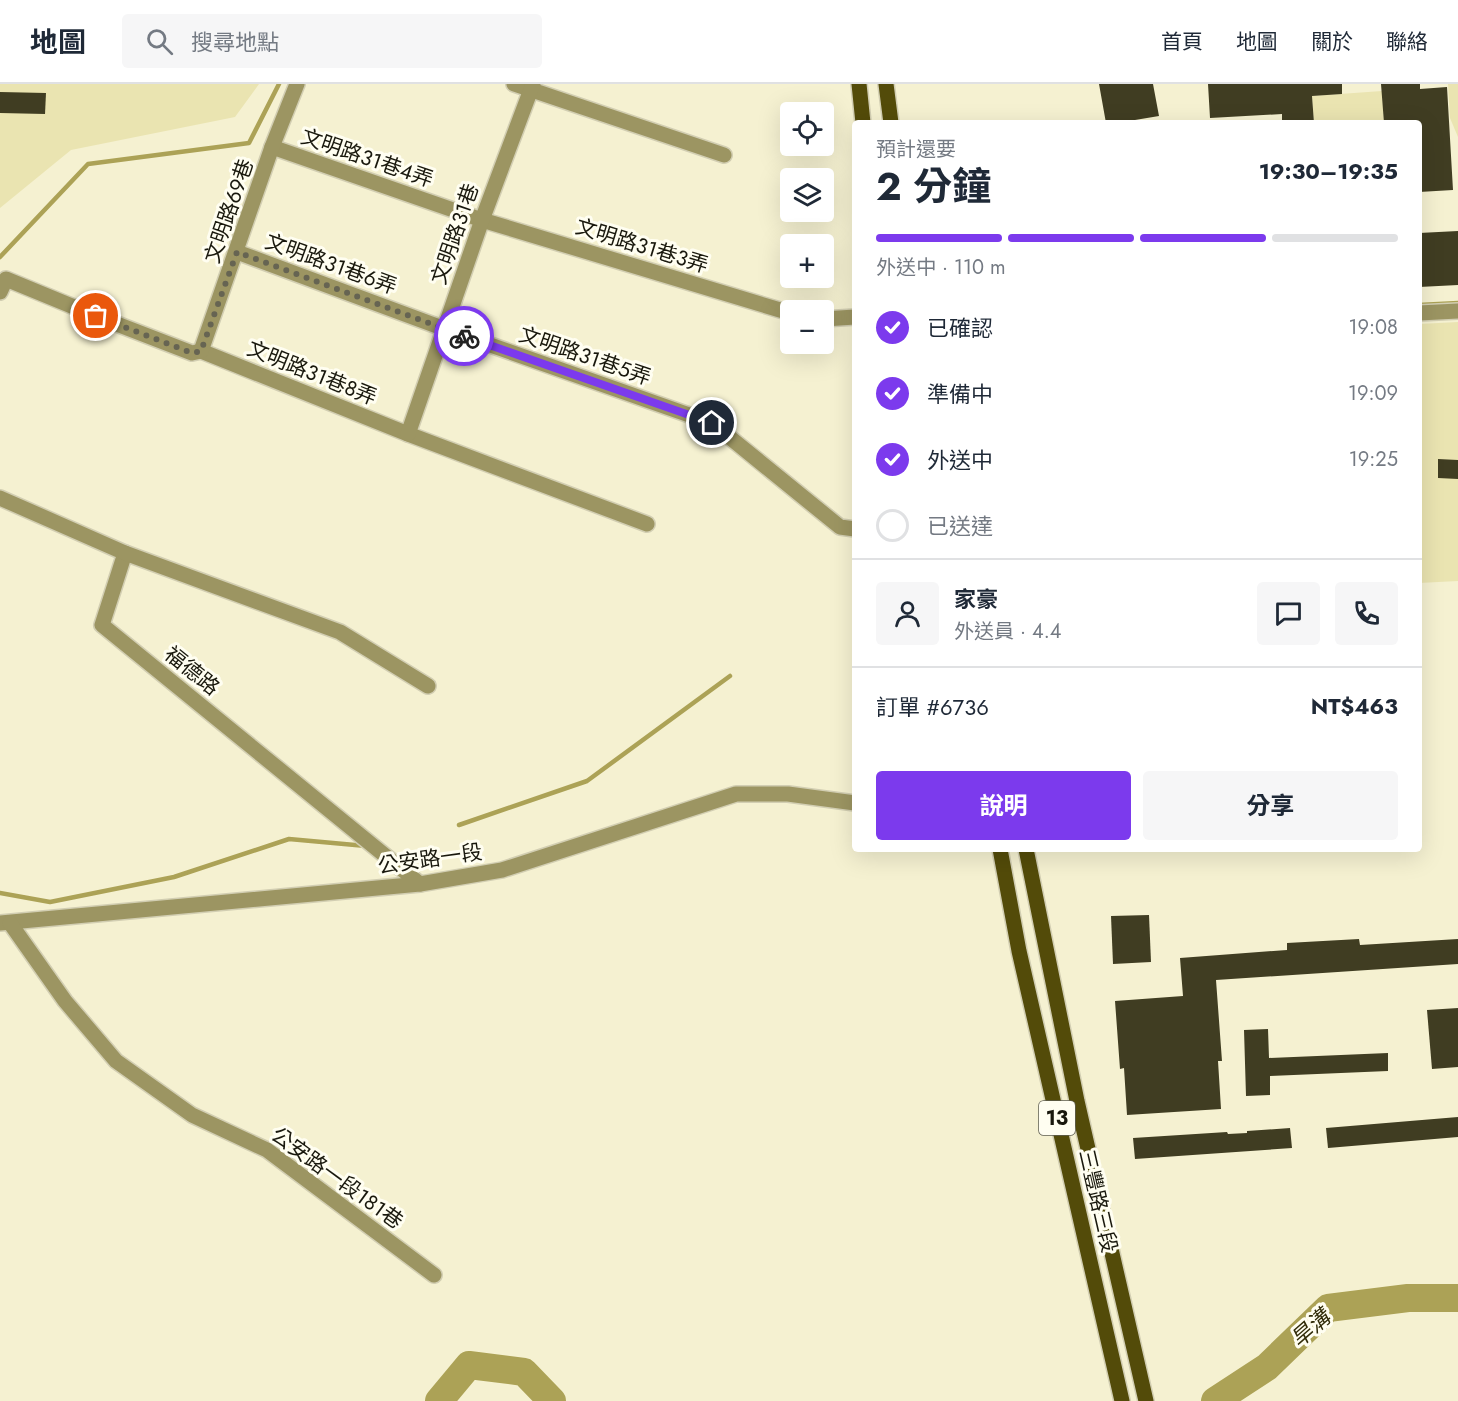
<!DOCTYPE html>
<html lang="zh-TW">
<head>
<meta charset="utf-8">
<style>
  body { margin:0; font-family:Jost,"Noto Sans TC",sans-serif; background:#f6f6f7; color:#1f2937; height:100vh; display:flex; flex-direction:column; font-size:22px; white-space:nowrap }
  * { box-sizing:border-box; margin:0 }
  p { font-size:20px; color:#747a83 }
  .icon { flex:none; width:33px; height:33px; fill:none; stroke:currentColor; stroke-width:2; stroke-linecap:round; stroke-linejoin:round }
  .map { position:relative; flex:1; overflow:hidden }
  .panel { position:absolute; left:852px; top:36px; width:570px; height:732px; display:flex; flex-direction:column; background:#fff; border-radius:6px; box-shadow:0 6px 24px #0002 }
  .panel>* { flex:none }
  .buttons { position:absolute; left:780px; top:18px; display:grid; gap:12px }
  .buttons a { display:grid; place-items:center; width:54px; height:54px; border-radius:6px; background:#fff; box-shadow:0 6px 24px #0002; font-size:30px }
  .pin { position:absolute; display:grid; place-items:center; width:51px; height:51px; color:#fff; margin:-26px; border:3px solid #fff; border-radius:50%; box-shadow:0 2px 6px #0007 }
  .courier { position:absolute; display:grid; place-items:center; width:60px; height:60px; margin:-30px; border:4px solid #7c3aed; border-radius:50%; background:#fff; color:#222; box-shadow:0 2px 8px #0007 }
  .headline em { font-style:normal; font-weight:700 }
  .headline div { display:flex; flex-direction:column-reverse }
  .headline { display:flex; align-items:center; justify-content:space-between; height:102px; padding:0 24px }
  h1 { font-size:39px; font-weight:700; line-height:45px }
  .bar { display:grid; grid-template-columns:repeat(4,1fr); gap:9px 6px; align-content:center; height:72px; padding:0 24px }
  .bar i { height:8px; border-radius:4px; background:#e0e1e3 }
  .bar .on { background:#7c3aed }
  .bar p { grid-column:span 4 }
  .line { display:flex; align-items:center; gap:15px; padding:0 24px; border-top:2px solid #e0e1e3 }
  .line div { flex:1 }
  .round { display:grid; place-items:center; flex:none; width:63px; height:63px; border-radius:6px; background:#f6f6f7 }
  ol { padding:0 24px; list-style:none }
  li { display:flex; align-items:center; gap:18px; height:66px }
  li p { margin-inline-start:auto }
  li .icon { padding:6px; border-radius:50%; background:#7c3aed; color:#fff; stroke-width:4 }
  li:last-child { color:#747a83 }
  li i { width:33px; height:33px; border:3px solid #e0e1e3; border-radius:50% }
  .action { display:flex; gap:12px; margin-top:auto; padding:12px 24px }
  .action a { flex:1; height:69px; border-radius:6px; background:#7c3aed; color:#fff; font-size:24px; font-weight:700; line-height:69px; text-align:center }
  .action a+a { background:#f6f6f7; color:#1f2937 }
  header { display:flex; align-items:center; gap:36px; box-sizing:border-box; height:84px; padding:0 30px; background:#fff; border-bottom:2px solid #e0e1e3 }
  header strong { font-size:28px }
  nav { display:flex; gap:33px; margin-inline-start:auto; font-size:21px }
  .search { width:420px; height:54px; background:#f6f6f7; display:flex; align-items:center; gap:15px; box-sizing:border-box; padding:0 21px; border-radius:6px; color:#747a83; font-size:22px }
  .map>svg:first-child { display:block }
</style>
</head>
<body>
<header>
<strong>地圖</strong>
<div class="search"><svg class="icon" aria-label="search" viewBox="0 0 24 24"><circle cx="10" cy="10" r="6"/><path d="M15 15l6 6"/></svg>搜尋地點</div>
<nav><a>首頁</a><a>地圖</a><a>關於</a><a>聯絡</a></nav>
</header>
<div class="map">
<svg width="1458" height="1317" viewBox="0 0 1458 1317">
  <rect width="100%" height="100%" fill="#f5f1d1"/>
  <!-- green -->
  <g fill="#eae4b1">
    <polygon points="0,0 259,0 235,33 71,66 0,124"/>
    <polygon points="1448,0 1458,0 1458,53 1450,34"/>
    <polygon points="1382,7 1384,39 1314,39 1312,12"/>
    <polygon points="1458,238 1458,497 1419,499 1419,240"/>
  </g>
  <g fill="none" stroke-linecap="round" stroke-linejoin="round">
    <!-- stream -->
    <g stroke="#aca256" stroke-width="4.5">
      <polyline points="0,173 88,80 249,59 279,0"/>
      <polyline points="1419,221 1458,219"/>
      <polyline points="459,741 587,697 730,592"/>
      <polyline points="0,809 50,818 174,793 289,755 366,762"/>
    </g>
    <!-- river -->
    <g stroke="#aca256" stroke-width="28">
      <polyline points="439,1317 469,1281 524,1288 552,1317"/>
      <polyline points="1215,1317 1267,1283 1328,1224 1408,1214 1458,1214"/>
    </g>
  </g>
  <!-- building -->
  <g fill="#403d22">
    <polygon points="1099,0 1153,0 1159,32 1129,37 1129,39 1106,39"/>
    <polygon points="1208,0 1342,0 1342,10 1312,12 1314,39 1282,39 1282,30 1210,34"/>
    <polygon points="1381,0 1420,0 1420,5 1447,3 1453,106 1419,108 1419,39 1384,39"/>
    <polygon points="0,8 46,9 45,30 0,29"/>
    <polygon points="1458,147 1458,201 1419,203 1419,149"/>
    <polygon points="1438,375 1458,376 1458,395 1438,394"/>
    <polygon points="1149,831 1151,878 1113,880 1111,832"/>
    <polygon points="1359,855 1360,861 1458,855 1458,880 1216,896 1222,977 1218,977 1221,1025 1127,1031 1124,984 1120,985 1115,917 1183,912 1180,874 1287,866 1287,859"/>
    <polygon points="1458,924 1458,983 1432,985 1427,926"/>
    <polygon points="1268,945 1269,974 1388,969 1388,987 1270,992 1270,1011 1246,1012 1244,946"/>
    <polygon points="1458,1033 1458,1053 1328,1064 1326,1044"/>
    <polygon points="1290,1044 1292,1064 1135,1075 1133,1054 1227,1048 1228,1050 1247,1049 1247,1047"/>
  </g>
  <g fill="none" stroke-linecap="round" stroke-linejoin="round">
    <!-- minor casing -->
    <g stroke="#d2ceb2" stroke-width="18">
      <g id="minor">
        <polyline points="514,0 724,71"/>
        <polyline points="272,63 482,136 790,229"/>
        <polyline points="237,168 445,245 712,339 840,443 855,445"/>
        <polyline points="0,208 6,195 96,232 192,269 201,267"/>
        <polyline points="1419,229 1458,227"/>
        <polyline points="824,235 855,233"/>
        <polyline points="201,267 408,350 647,440"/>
        <polyline points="201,267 272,63 297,0"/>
        <polyline points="408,350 482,136 533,0"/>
        <polyline points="0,414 125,469 102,541 420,800"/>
        <polyline points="125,469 340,548 428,602"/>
        <polyline points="0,839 420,800 502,786 736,710 788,710 855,719"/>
        <polyline points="10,839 65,917 116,977 192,1031 267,1066 434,1191"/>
      </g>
    </g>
    <!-- major casing -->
    <g stroke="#d2ceb2" stroke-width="18">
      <g id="major">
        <polyline points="859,0 863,39"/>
        <polyline points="886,0 891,39"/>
        <polyline points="1000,765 1019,867 1122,1317"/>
        <polyline points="1026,765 1077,1017 1146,1317"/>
      </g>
    </g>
    <!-- minor -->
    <use href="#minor" stroke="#9c9562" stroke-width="15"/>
    <!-- major -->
    <use href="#major" stroke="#534b09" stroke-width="15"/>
  </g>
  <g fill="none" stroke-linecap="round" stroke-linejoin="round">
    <!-- done -->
    <polyline stroke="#666452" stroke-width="6" stroke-dasharray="0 10.8" points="96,232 192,269 201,267 237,168 464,252"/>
    <!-- route -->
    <polyline stroke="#7c3aed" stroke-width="8" points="464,252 712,339"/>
  </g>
  <g text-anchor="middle" stroke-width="6" stroke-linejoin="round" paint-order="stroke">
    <!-- shield labels -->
    <rect fill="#fffef1" stroke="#5e5d51" stroke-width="1.5" x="1039" y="1017" width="36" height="34" rx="4.5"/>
    <g font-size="20" font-weight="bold" fill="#19180d">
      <text x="1057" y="1041">13</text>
    </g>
    <!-- street labels -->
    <g font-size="21" fill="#19180d" stroke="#fffef1">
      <text transform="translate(367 74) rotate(19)" y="7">文明路31巷4弄</text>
      <text transform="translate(229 127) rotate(-71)" y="7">文明路69巷</text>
      <text transform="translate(455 150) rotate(-71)" y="7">文明路31巷</text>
      <text transform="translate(642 162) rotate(17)" y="7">文明路31巷3弄</text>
      <text transform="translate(331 180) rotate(20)" y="7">文明路31巷6弄</text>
      <text transform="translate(585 272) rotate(19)" y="7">文明路31巷5弄</text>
      <text transform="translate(312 289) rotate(22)" y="7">文明路31巷8弄</text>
      <text transform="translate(192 587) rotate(39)" y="7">福德路</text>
      <text transform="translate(430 775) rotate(-8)" y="7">公安路一段</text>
      <text transform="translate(337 1094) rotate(36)" y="7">公安路一段181巷</text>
      <text transform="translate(1098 1117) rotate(77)" y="7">三豐路三段</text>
    </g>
    <!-- water labels -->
    <g font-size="22" font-style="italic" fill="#312c09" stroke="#fffef1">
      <text transform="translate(1310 1244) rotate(-41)" y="8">旱溝</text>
    </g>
  </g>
</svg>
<div class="buttons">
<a><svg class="icon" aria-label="locate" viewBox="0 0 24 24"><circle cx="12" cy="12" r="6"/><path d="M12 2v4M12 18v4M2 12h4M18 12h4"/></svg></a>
<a><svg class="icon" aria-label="layers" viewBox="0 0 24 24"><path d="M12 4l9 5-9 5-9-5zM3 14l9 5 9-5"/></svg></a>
<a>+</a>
<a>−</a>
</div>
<div class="pin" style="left:96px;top:232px;background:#ea580c"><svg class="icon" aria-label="bag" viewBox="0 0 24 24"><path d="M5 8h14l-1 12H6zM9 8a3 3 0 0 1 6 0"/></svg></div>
<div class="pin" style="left:712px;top:339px;background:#1f2937"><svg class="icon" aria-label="home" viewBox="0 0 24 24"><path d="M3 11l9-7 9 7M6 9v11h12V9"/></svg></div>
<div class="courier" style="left:464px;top:252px"><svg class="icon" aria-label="bike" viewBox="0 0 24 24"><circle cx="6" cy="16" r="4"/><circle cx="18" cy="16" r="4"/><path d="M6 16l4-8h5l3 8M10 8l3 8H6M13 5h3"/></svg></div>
<section class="panel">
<div class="headline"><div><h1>2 分鐘</h1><p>預計還要</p></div><em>19:30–19:35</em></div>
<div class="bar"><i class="on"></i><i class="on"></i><i class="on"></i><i></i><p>外送中 · 110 m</p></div>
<ol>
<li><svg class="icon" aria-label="check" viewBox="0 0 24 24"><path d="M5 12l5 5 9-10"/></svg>已確認<p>19:08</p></li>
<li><svg class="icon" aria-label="check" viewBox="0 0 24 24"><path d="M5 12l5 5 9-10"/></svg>準備中<p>19:09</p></li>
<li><svg class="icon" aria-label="check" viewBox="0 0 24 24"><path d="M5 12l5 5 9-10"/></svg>外送中<p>19:25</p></li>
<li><i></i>已送達</li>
</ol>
<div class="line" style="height:108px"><a class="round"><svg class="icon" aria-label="person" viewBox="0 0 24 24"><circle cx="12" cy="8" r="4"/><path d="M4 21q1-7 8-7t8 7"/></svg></a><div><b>家豪</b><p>外送員 · 4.4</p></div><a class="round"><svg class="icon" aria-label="chat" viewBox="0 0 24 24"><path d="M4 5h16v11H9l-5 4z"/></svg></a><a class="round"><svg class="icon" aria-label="phone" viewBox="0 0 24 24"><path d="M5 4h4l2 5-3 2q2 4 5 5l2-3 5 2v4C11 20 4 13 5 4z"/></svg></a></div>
<div class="line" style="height:78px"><div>訂單 #6736</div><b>NT$463</b></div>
<div class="action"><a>說明</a><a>分享</a></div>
</section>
</div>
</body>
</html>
